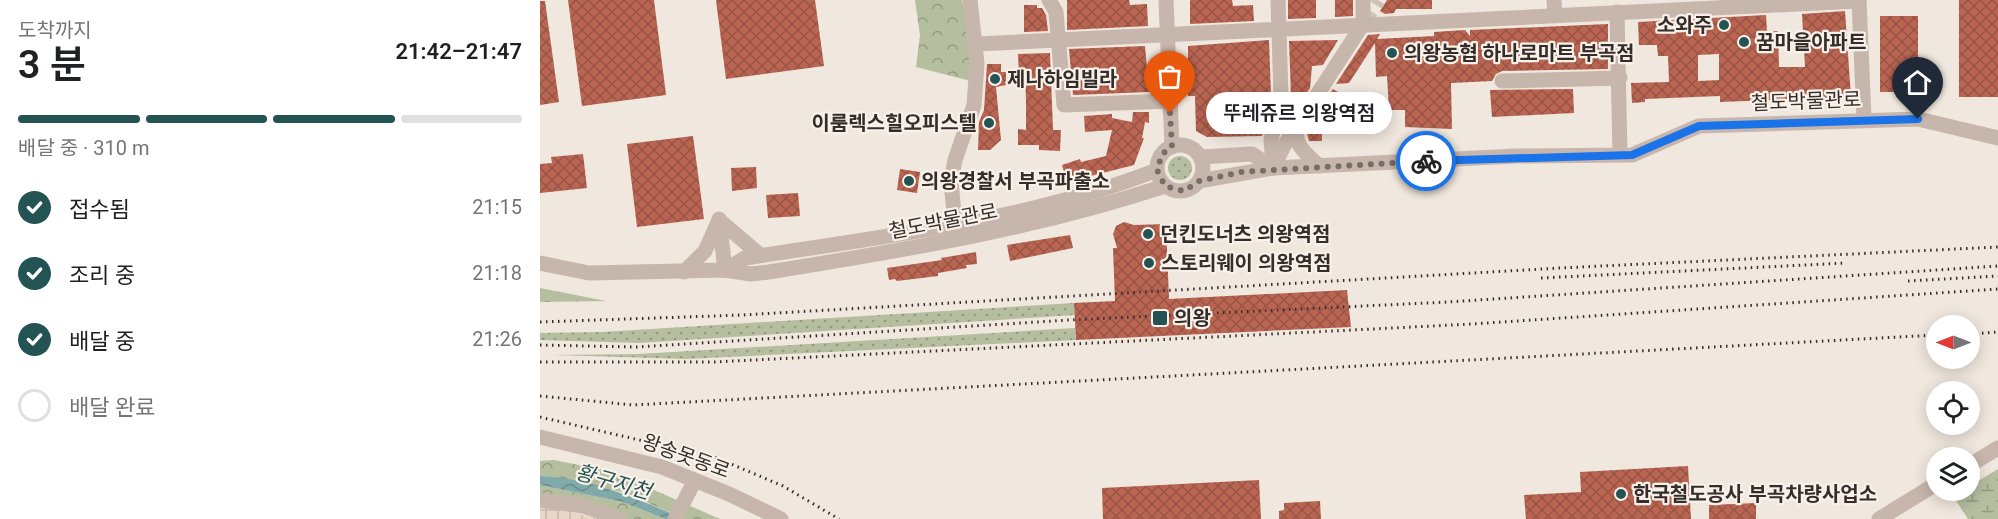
<!DOCTYPE html>
<html lang="ko">
<head>
<meta charset="utf-8">
<style>
  body { margin:0; font-family:Roboto,"Noto Sans KR",sans-serif; background:#f2f2f2; color:#202124; height:100vh; display:flex; flex-direction:column; font-size:22px; white-space:nowrap }
  * { box-sizing:border-box; margin:0 }
  p { font-size:20px; color:#757577 }
  .icon { flex:none; width:33px; height:33px; fill:none; stroke:currentColor; stroke-width:2; stroke-linecap:round; stroke-linejoin:round }
  .map { position:relative; flex:1; overflow:hidden }
  .details { display:flex; flex-direction:column; background:#fff; width:540px }
  .details>* { flex:none }
  .needle { width:39px; rotate:270deg }
  .fabs { position:absolute; left:1386px; top:315px; display:grid; gap:12px }
  .fabs a { display:grid; place-items:center; width:54px; height:54px; border-radius:50%; background:#fff; box-shadow:0 3px 15px #0003; font-size:30px }
  .pin { position:absolute; display:grid; place-items:center; width:51px; height:51px; color:#fff; margin:-62px -26px; border-radius:50% 50% 50% 0; rotate:-45deg; box-shadow:0 0 6px #0007 }
  .pin .icon { rotate:45deg }
  .courier { position:absolute; display:grid; place-items:center; width:60px; height:60px; margin:-30px; border:4px solid #1a73e8; border-radius:50%; background:#fff; color:#222; box-shadow:0 2px 8px #0007 }
  .bubble { position:absolute; height:42px; border-radius:21px; background:#fff; box-shadow:0 3px 15px #0003; font-size:20px; font-weight:600; line-height:42px; text-align:center }
  .overview em { font-style:normal; font-weight:600 }
  .overview div { display:flex; flex-direction:column-reverse }
  .overview { display:flex; align-items:center; justify-content:space-between; height:102px; padding:0 18px }
  h1 { font-size:39px; font-weight:600; line-height:45px }
  .bar { display:grid; grid-template-columns:repeat(4,1fr); gap:9px 6px; align-content:center; height:72px; padding:0 18px }
  .bar i { height:8px; border-radius:4px; background:#e0e0e0 }
  .bar .on { background:#235353 }
  .bar p { grid-column:span 4 }
  ol { padding:0 18px; list-style:none }
  li { display:flex; align-items:center; gap:18px; height:66px }
  li p { margin-inline-start:auto }
  li .icon { padding:6px; border-radius:50%; background:#235353; color:#fff; stroke-width:4 }
  li:last-child { color:#757577 }
  li i { width:33px; height:33px; border:3px solid #e0e0e0; border-radius:50% }
  main { display:flex; flex:1; min-height:0 }
  .map>svg:first-child { display:block }
</style>
</head>
<body>
<main>
<section class="details">
<div class="overview"><div><h1>3 분</h1><p>도착까지</p></div><em>21:42–21:47</em></div>
<div class="bar"><i class="on"></i><i class="on"></i><i class="on"></i><i></i><p>배달 중 · 310 m</p></div>
<ol>
<li><svg class="icon" aria-label="check" viewBox="0 0 24 24"><path d="M5 12l5 5 9-10"/></svg>접수됨<p>21:15</p></li>
<li><svg class="icon" aria-label="check" viewBox="0 0 24 24"><path d="M5 12l5 5 9-10"/></svg>조리 중<p>21:18</p></li>
<li><svg class="icon" aria-label="check" viewBox="0 0 24 24"><path d="M5 12l5 5 9-10"/></svg>배달 중<p>21:26</p></li>
<li><i></i>배달 완료</li>
</ol>
</section>
<div class="map">
<svg width="1458" height="519" viewBox="0 0 1458 519">
  <defs>
    <pattern id="grass-dots" width="8" height="8" patternUnits="userSpaceOnUse" patternTransform="scale(1.5)"><rect width="8" height="8" fill="#b5be9f"/><path d="M2 2h.1M6 6h.1" fill="none" stroke="#949b82" stroke-width="1.8" stroke-linecap="round"/></pattern>
    <pattern id="forest-crowns" width="20" height="18" patternUnits="userSpaceOnUse" patternTransform="scale(1.5)"><rect width="20" height="18" fill="#b5be9f"/><path d="M2 6a3 3 0 1 1 6 0M12 15a3 3 0 1 1 6 0" fill="none" stroke="#949b82"/></pattern>
    <pattern id="wetland-marsh" width="20" height="14" patternUnits="userSpaceOnUse" patternTransform="scale(1.5)"><rect width="20" height="14" fill="#b5be9f"/><path d="M1 5h8M5 5V1M11 12h8M15 12V8" fill="none" stroke="#949b82"/></pattern>
    <pattern id="plaza-grid" width="8" height="8" patternUnits="userSpaceOnUse" patternTransform="scale(1.5)"><rect width="8" height="8" fill="#e6d7c7"/><path d="M0 4h8M4 0v8" fill="none" stroke="#c6b9ab"/></pattern>
    <pattern id="water-waves" width="16" height="10" patternUnits="userSpaceOnUse" patternTransform="scale(1.5)"><rect width="16" height="10" fill="#80aaaa"/><path d="M0 5q4-4 8 0t8 0" fill="none" stroke="#6a8b8b"/></pattern>
    <pattern id="building-cross-hatch" width="8" height="8" patternUnits="userSpaceOnUse" patternTransform="scale(1.5)"><rect width="8" height="8" fill="#ba6552"/><path d="M0 0l8 8M0 8l8-8" fill="none" stroke="#985444"/></pattern>
  </defs>
  <rect width="100%" height="100%" fill="#f0e7de"/>
  <!-- grass -->
  <g fill="url(#grass-dots)">
    <circle cx="640" cy="168" r="12"/>
    <polygon points="534,303 535,315 99,343 0,340 0,333 62,332"/>
    <polygon points="535,328 536,340 146,359 13,355 99,354"/>
  </g>
  <!-- forest -->
  <g fill="url(#forest-crowns)">
    <polygon points="375,0 422,0 430,43 431,81 376,67 380,35"/>
    <polygon points="0,288 66,301 0,302"/>
    <polygon points="14,460 73,472 180,519 144,519 86,493 14,477 0,476 0,461"/>
    <polygon points="0,485 83,502 125,519 79,519 0,500"/>
  </g>
  <!-- wetland -->
  <polygon fill="url(#wetland-marsh)" points="1458,469 1458,519 1428,519 1413,496 1422,491 1430,490 1430,486"/>
  <!-- plaza -->
  <polygon fill="url(#plaza-grid)" points="0,506 17,508 57,519 0,519"/>
  <!-- water -->
  <path fill="url(#water-waves)" d="M0,476C51,478 98,499 144,519H125L83,502L0,485Z"/>
  <!-- building -->
  <g fill="url(#building-cross-hatch)" fill-rule="evenodd">
    <polygon points="28,0 114,0 126,95 42,106"/>
    <polygon points="176,0 275,0 284,66 186,79"/>
    <polygon points="527,0 589,0 590,5 607,4 608,26 527,30"/>
    <polygon points="650,0 692,0 693,6 713,5 714,21 650,24"/>
    <polygon points="748,0 776,0 776,18 748,19"/>
    <polygon points="795,0 813,0 813,16 795,17"/>
    <polygon points="847,0 892,0 892,9 856,9 854,13 845,14 840,11"/>
    <rect x="1419" y="0" width="39" height="97"/>
    <polygon points="0,1 5,1 19,102 0,105"/>
    <polygon points="484,5 497,5 497,8 502,8 506,15 508,31 484,32"/>
    <path d="M1305,11L1311,97L1180,102V96L1105,99V102L1092,103L1091,83L1129,82L1128,56H1118L1117,45H1099L1098,22L1226,15L1227,31H1238L1239,67H1265L1262,14ZM1179,54V80L1158,81V55Z"/>
    <rect x="1340" y="16" width="38" height="76"/>
    <polygon points="1068,24 1068,69 962,71 956,74 952,81 911,83 912,129 865,127 865,110 849,110 847,76 836,77 835,43 809,83 796,84 828,35 840,34 837,39 894,36 894,32 925,30 930,36 930,30"/>
    <polygon points="729,40 731,95 722,136 667,137 656,131 655,96 648,96 648,46"/>
    <polygon points="798,40 783,65 772,66 770,88 744,128 751,96 749,41"/>
    <polygon points="605,46 609,92 533,95 529,49"/>
    <polygon points="510,53 513,130 521,130 520,151 499,150 499,145 478,145 478,129 486,130 486,100 485,76 479,76 478,54"/>
    <polygon points="447,64 461,64 461,72 466,72 466,85 456,87 461,140 450,150 438,150 439,122 444,110"/>
    <polygon points="793,89 801,94 790,110 827,109 829,132 782,134 782,141 769,141 766,129"/>
    <polygon points="1033,89 1034,113 952,117 950,90"/>
    <polygon points="593,112 609,112 609,123 605,122 602,138 604,138 594,165 527,182 522,165 540,159 541,162 566,156 572,130 545,132 544,116 572,114 572,118 592,122"/>
    <polygon points="153,136 164,219 97,227 87,144"/>
    <polygon points="43,154 47,188 0,193 0,164 12,163 11,157"/>
    <polygon points="216,167 217,188 192,191 191,168"/>
    <polygon points="360,169 380,172 377,193 357,190"/>
    <polygon points="258,193 260,216 228,218 226,195"/>
    <polygon points="584,222 594,225 626,224 629,299 807,290 811,327 536,340 534,303 575,301 573,248 577,248 573,234 576,226"/>
    <polygon points="530,235 533,248 470,261 467,245"/>
    <polygon points="436,252 437,264 426,265 427,268 398,273 398,276 357,281 355,279 349,280 347,268 402,260 401,258"/>
    <polygon points="1148,466 1151,519 986,519 984,495 1041,492 1040,472"/>
    <polygon points="719,480 721,519 563,519 562,488"/>
    <polygon points="780,501 781,519 739,519 739,511 744,510 744,503"/>
    <polygon points="1216,503 1216,519 1169,519 1169,505"/>
  </g>
  <g fill="none" stroke-linecap="round" stroke-linejoin="round">
    <!-- minor-tunnel -->
    <polyline stroke="#cbc2ba" stroke-width="15" stroke-dasharray="15 8" stroke-linecap="butt" points="823,24 838,0"/>
    <!-- minor -->
    <g stroke="#c7b6ab" stroke-width="15">
      <polyline points="509,0 516,12 524,105 630,101"/>
      <polyline points="626,0 632,147"/>
      <polyline points="1014,0 1015,15"/>
      <polyline points="1319,0 1324,119"/>
      <polyline points="1077,12 1080,155"/>
      <polyline points="823,24 823,0"/>
      <polyline points="437,44 1319,1"/>
      <polyline points="962,81 1080,78"/>
      <path d="M757,125C753,146 766,153 779,166"/>
      <circle cx="640" cy="168" r="23"/>
      <polyline points="660,157 712,154 733,168"/>
      <polyline points="733,165 731,140 741,96 738,0"/>
      <polyline points="733,168 745,144 823,24"/>
      <polyline points="659,181 733,168 977,156 1092,155 1159,126 1378,119 1458,138"/>
      <polyline points="179,219 185,270"/>
      <polyline points="416,233 411,182 415,160 434,105 437,64 430,0"/>
      <path d="M0,263L49,273L185,270L211,274L229,272C365,250 494,229 625,186"/>
      <path d="M185,270L205,258C340,237 490,220 617,170"/>
      <polyline points="144,272 165,251 179,220 220,255"/>
      <polyline points="0,437 122,467 189,494 241,519"/>
      <polyline points="1430,465 1458,448"/>
      <polyline points="0,500 43,506 80,519"/>
      <polyline points="135,519 154,482"/>
      <polyline points="1339,519 1396,484"/>
    </g>
    <!-- rail -->
    <g stroke="#362d2a" stroke-width="3" stroke-dasharray="1.5 4.5" stroke-linecap="butt">
      <polyline points="1001,278 1306,263"/>
      <polyline points="1368,281 1458,276"/>
      <polyline points="0,322 202,315 1020,268 1458,247"/>
      <polyline points="1430,334 1458,332"/>
      <polyline points="0,345 96,347 529,320 908,302 1458,266"/>
      <polyline points="0,362 174,362 932,324 1458,289"/>
      <polyline points="0,396 93,405 1396,335"/>
      <polyline points="0,417 177,458 243,486 299,519"/>
    </g>
  </g>
  <g fill="none" stroke-linecap="round" stroke-linejoin="round">
    <!-- done -->
    <polyline stroke="#776e69" stroke-width="6" stroke-dasharray="0 10.8" points="630,113 632,147 622,154 617,170 625,186 644,191 659,181 701,172 886,161"/>
    <!-- route -->
    <polyline stroke="#1a73e8" stroke-width="8" points="886,161 1092,155 1159,126 1378,119"/>
  </g>
  <!-- markers -->
  <g fill="#235353" stroke="#f8f1ea" stroke-width="2">
    <circle cx="1184" cy="25" r="6"/>
    <circle cx="1204" cy="42" r="6"/>
    <circle cx="852" cy="53" r="6"/>
    <circle cx="455" cy="79" r="6"/>
    <circle cx="449" cy="123" r="6"/>
    <circle cx="369" cy="181" r="6"/>
    <circle cx="608" cy="234" r="6"/>
    <circle cx="609" cy="263" r="6"/>
    <rect x="612" y="310" width="16" height="16" rx="3"/>
    <circle cx="1081" cy="494" r="6"/>
  </g>
  <g text-anchor="middle" stroke-width="4.5" stroke-linejoin="round" paint-order="stroke">
    <!-- poi labels -->
    <g font-size="20" font-weight="bold" fill="#362d2a" stroke="#f8f1ea" text-anchor="start">
      <text x="1172" y="32" text-anchor="end">소와주</text>
      <text x="1216" y="49">꿈마을아파트</text>
      <text x="864" y="60">의왕농협 하나로마트 부곡점</text>
      <text x="467" y="86">제나하임빌라</text>
      <text x="437" y="130" text-anchor="end">이룸렉스힐오피스텔</text>
      <text x="381" y="188">의왕경찰서 부곡파출소</text>
      <text x="620" y="241">던킨도너츠 의왕역점</text>
      <text x="621" y="270">스토리웨이 의왕역점</text>
      <text x="634" y="325">의왕</text>
      <text x="1093" y="501">한국철도공사 부곡차량사업소</text>
    </g>
    <!-- street labels -->
    <g font-size="20" fill="#362d2a" stroke="#f8f1ea">
      <text transform="translate(1266 101) rotate(-2)" y="7">철도박물관로</text>
      <text transform="translate(403 221) rotate(-11)" y="7">철도박물관로</text>
      <text transform="translate(146 456) rotate(20)" y="7">왕송못동로</text>
    </g>
    <!-- water labels -->
    <g font-size="21" font-style="italic" fill="#235353" stroke="#f8f1ea">
      <text transform="translate(73 482) rotate(16)" y="7">황구지천</text>
    </g>
  </g>
</svg>
<div class="fabs">
<a><svg class="needle" viewBox="-14 -14 28 28"><path d="M0-13l5 13h-10z" fill="#e53935"/><path d="M0 13l5-13h-10z" fill="#757577"/></svg></a>
<a><svg class="icon" aria-label="locate" viewBox="0 0 24 24"><circle cx="12" cy="12" r="6"/><path d="M12 2v4M12 18v4M2 12h4M18 12h4"/></svg></a>
<a><svg class="icon" aria-label="layers" viewBox="0 0 24 24"><path d="M12 4l9 5-9 5-9-5zM3 14l9 5 9-5"/></svg></a>
</div>
<div class="pin" style="left:630px;top:113px;background:#ea580c"><svg class="icon" aria-label="bag" viewBox="0 0 24 24"><path d="M5 8h14l-1 12H6zM9 8a3 3 0 0 1 6 0"/></svg></div>
<div class="pin" style="left:1378px;top:119px;background:#1f2937"><svg class="icon" aria-label="home" viewBox="0 0 24 24"><path d="M3 11l9-7 9 7M6 9v11h12V9"/></svg></div>
<div class="courier" style="left:886px;top:161px"><svg class="icon" aria-label="bike" viewBox="0 0 24 24"><circle cx="6" cy="16" r="4"/><circle cx="18" cy="16" r="4"/><path d="M6 16l4-8h5l3 8M10 8l3 8H6M13 5h3"/></svg></div>
<div class="bubble" style="left:666px;top:92px;width:186px">뚜레쥬르 의왕역점</div>
</div>
</main>
</body>
</html>
